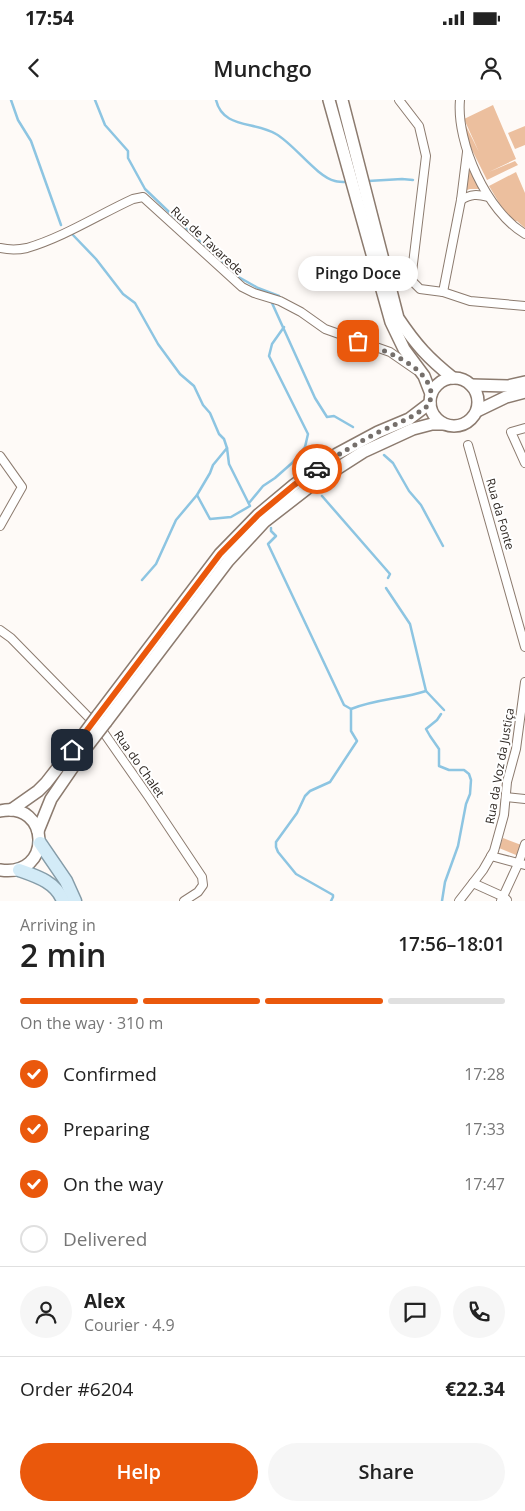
<!DOCTYPE html>
<html lang="en">
<head>
<meta charset="utf-8">
<style>
  body { margin:0; font-family:"Open Sans",sans-serif; background:#f6f6f6; color:#222; height:100vh; display:flex; flex-direction:column; font-size:19px; white-space:nowrap }
  * { box-sizing:border-box; margin:0 }
  p { font-size:16px; color:#767676 }
  .icon { flex:none; width:28px; height:28px; fill:none; stroke:currentColor; stroke-width:2; stroke-linecap:round; stroke-linejoin:round }
  .map { position:relative; height:801px; overflow:hidden }
  .side { display:flex; flex-direction:column; background:#fff; flex:1 }
  .side>* { flex:none }
  .pin { position:absolute; display:grid; place-items:center; width:42px; height:42px; color:#fff; margin:-21px; border-radius:10px; box-shadow:0 2px 8px #0006 }
  .courier { position:absolute; display:grid; place-items:center; width:50px; height:50px; margin:-25px; border:4px solid #ea580c; border-radius:50%; background:#fff; color:#222; box-shadow:0 1px 6px #0007 }
  .bubble { position:absolute; height:35px; border-radius:18px; background:#fff; box-shadow:0 2px 8px #0003; font-size:16px; font-weight:600; line-height:35px; text-align:center }
  .summary em { font-style:normal; font-weight:600 }
  .summary div { display:flex; flex-direction:column-reverse }
  .summary { display:flex; align-items:center; justify-content:space-between; height:85px; padding:0 20px }
  h1 { font-size:32px; font-weight:600; line-height:38px }
  .bar { display:grid; grid-template-columns:repeat(4,1fr); gap:8px 5px; align-content:center; height:60px; padding:0 20px }
  .bar i { height:6px; border-radius:4px; background:#e0e0e0 }
  .bar .active { background:#ea580c }
  .bar p { grid-column:span 4 }
  .line { display:flex; align-items:center; gap:12px; padding:0 20px; border-top:1px solid #e0e0e0 }
  .line div { flex:1 }
  .round { display:grid; place-items:center; flex:none; width:52px; height:52px; border-radius:26px; background:#f6f6f6 }
  ol { padding:0 20px; list-style:none }
  li { display:flex; align-items:center; gap:15px; height:55px }
  li p { margin-inline-start:auto }
  li .icon { padding:5px; border-radius:50%; background:#ea580c; color:#fff; stroke-width:4 }
  li:last-child { color:#767676 }
  li i { width:28px; height:28px; border:2px solid #e0e0e0; border-radius:50% }
  .action { display:flex; gap:10px; margin-top:auto; padding:10px 20px }
  .action a { flex:1; height:58px; border-radius:30px; background:#ea580c; color:#fff; font-size:20px; font-weight:600; line-height:58px; text-align:center }
  .action a+a { background:#f6f6f6; color:#222 }
  .status { display:flex; justify-content:space-between; align-items:center; height:35px; padding:0 25px; background:#fff; direction:ltr }
  .status svg { height:14px; fill:currentColor }
  header { display:flex; justify-content:space-between; align-items:center; height:65px; padding:0 20px; background:#fff; font-size:22px; font-weight:600 }
  .map>svg:first-child { display:block }
</style>
</head>
<body>
<div class="status"><b>17:54</b><svg viewBox="0 0 49 12"><path d="M0 12V9h3v3zM5 12V6h3v6zM10 12V3h3v9zM15 12V0h3v12zM26 1h20v11H26zM47 4h2v5h-2z"/></svg></div>
<header><svg class="icon" aria-label="back" viewBox="0 0 24 24"><path d="M15 5l-7 7 7 7"/></svg>Munchgo<svg class="icon" aria-label="person" viewBox="0 0 24 24"><circle cx="12" cy="8" r="4"/><path d="M4 21q1-7 8-7t8 7"/></svg></header>
<div class="map">
<svg width="525" height="801" viewBox="0 0 525 801">
  <rect width="100%" height="100%" fill="#fefaf7"/>
  <!-- green -->
  <g fill="#ecbf9e">
    <polygon points="493,5 516,59 489,72 515,61 518,65 487,80 467,40 463,20 479,52 464,19"/>
    <polygon points="525,26 525,45 515,49 508,33"/>
    <polygon points="469,65 479,89 470,89 464,91"/>
    <polygon points="516,72 525,93 525,128 517,121 514,122 501,106 489,86"/>
    <polygon points="503,738 524,746 521,757 499,748"/>
  </g>
  <g fill="none" stroke-linecap="round" stroke-linejoin="round">
    <!-- stream -->
    <g stroke="#8dc5e2" stroke-width="2.5">
      <polyline points="11,0 18,20 31,41 61,125"/>
      <polyline points="95,0 105,25 128,51 128,58 145,89 235,175 258,188 279,196"/>
      <path d="M216,0C223,29 254,21 276,34C294,44 317,77 335,81C339,82 343,82 347,82"/>
      <polyline points="368,81 402,79 413,80"/>
      <polyline points="72,134 96,159 123,194 135,203 158,244 180,274 194,286 203,305 210,313 219,334 224,339 227,348 229,364 250,406 231,417 210,419 197,395"/>
      <polyline points="272,203 315,298 327,317 334,316 353,327"/>
      <polyline points="305,347 309,354 308,359"/>
      <polyline points="384,355 393,363 409,391 421,405 443,446"/>
      <polyline points="322,396 390,474 388,478"/>
      <polyline points="249,403 263,386 275,378 292,363 305,347 308,334 269,256 272,244 284,227"/>
      <path d="M271,428V431L276,436L268,444L344,605L351,609C376,599 402,599 426,591L444,610"/>
      <polyline points="142,480 156,464 176,420 197,395 210,373 213,365 227,348"/>
      <polyline points="386,488 410,524 426,591"/>
      <polyline points="441,614 437,620 426,629 430,636 439,649 439,666 449,670 464,670 469,674 471,680 470,694 466,704 458,746 445,782 442,801"/>
      <polyline points="331,801 333,797 333,795 296,774 278,752 276,747 276,742 297,713 305,696 310,691 330,682 357,641 351,631 351,609"/>
    </g>
    <!-- minor casing -->
    <g stroke="#8c7b6f" stroke-width="10">
      <g id="minor">
        <polyline points="399,0 419,26 426,56 412,172 412,181 420,189 443,192 470,201 525,206"/>
        <path d="M460,0C456,43 487,112 525,134"/>
        <path d="M461,100C471,94 477,94 488,97"/>
        <path d="M0,148C9,150 18,150 27,148C64,137 98,115 133,99L143,97L242,187L254,193L280,201L301,212L325,229L390,252L416,270"/>
        <polyline points="443,192 461,100 467,52"/>
        <polyline points="525,328 511,332 525,363"/>
        <polyline points="468,345 525,547"/>
        <polyline points="0,356 22,387 0,426"/>
        <polyline points="0,530 11,538 104,633 148,696 202,777 203,785 198,792 184,801"/>
        <polyline points="506,697 525,699"/>
        <polyline points="491,756 525,765"/>
        <polyline points="473,783 504,797 507,800"/>
        <polyline points="459,801 483,770 494,751 504,715 507,682 516,649 525,582"/>
        <polyline points="501,801 519,762 525,744"/>
      </g>
    </g>
    <!-- secondary casing -->
    <g stroke="#8c7b6f" stroke-width="14">
      <g id="secondary">
        <polyline points="329,0 391,222 404,249 424,276 431,294"/>
        <path d="M342,0L398,218C416,245 429,259 453,278"/>
        <circle cx="454" cy="302" r="24"/>
        <polyline points="471,285 508,286 525,282"/>
        <polyline points="477,311 506,297 525,292"/>
        <polyline points="98,615 220,454 258,415 294,385 337,354 378,332 409,319 430,303"/>
        <polyline points="106,622 228,461 264,422 313,384 363,352 413,329 432,324 443,324"/>
        <polyline points="11,710 38,691 46,683 78,642"/>
        <path d="M0,711C50,700 54,778 0,770"/>
        <polyline points="38,731 51,699 86,648"/>
      </g>
    </g>
    <!-- primary casing -->
    <g stroke="#859ca8" stroke-width="15">
      <g id="primary">
        <polyline points="40,743 66,781 75,801"/>
        <path d="M19,770C36,776 56,782 63,801"/>
      </g>
    </g>
    <!-- minor -->
    <use href="#minor" stroke="#fff" stroke-width="8"/>
    <!-- secondary -->
    <use href="#secondary" stroke="#fff" stroke-width="11"/>
    <!-- primary -->
    <use href="#primary" stroke="#d3ebf7" stroke-width="12"/>
    <!-- secondary-bridge casing -->
    <g stroke="#8c7b6f" stroke-width="14" stroke-linecap="butt">
      <g id="secondary-bridge">
        <polyline points="78,642 98,615"/>
        <polyline points="86,648 106,622"/>
      </g>
    </g>
    <!-- secondary-bridge -->
    <use href="#secondary-bridge" stroke="#fff" stroke-width="11"/>
  </g>
  <g fill="none" stroke-linecap="round" stroke-linejoin="round">
    <!-- done -->
    <path stroke="#756f6b" stroke-width="5" stroke-dasharray="0 9" d="M317,369C337,355 357,343 379,332C398,323 413,318 430,304C430,300 431,296 431,292C426,264 381,249 358,241"/>
    <!-- route -->
    <polyline stroke="#ea580c" stroke-width="6" points="72,650 220,454 258,415 294,385 317,369"/>
  </g>
  <g text-anchor="middle" stroke-width="4" stroke-linejoin="round" paint-order="stroke">
    <!-- street labels -->
    <g font-size="12" fill="#2b241f" stroke="#fff">
      <text transform="translate(207 141) rotate(43)" y="4">Rua de Tavarede</text>
      <text transform="translate(500 414) rotate(74)" y="4">Rua da Fonte</text>
      <text transform="translate(139 664) rotate(55)" y="4">Rua do Chalet</text>
      <text transform="translate(500 666) rotate(-80)" y="4">Rua da Voz da Justiça</text>
    </g>
  </g>
</svg>
<div class="pin" style="left:358px;top:241px;background:#ea580c"><svg class="icon" aria-label="bag" viewBox="0 0 24 24"><path d="M5 8h14l-1 12H6zM9 8a3 3 0 0 1 6 0"/></svg></div>
<div class="pin" style="left:72px;top:650px;background:#1f2937"><svg class="icon" aria-label="home" viewBox="0 0 24 24"><path d="M3 11l9-7 9 7M6 9v11h12V9"/></svg></div>
<div class="courier" style="left:317px;top:369px"><svg class="icon" aria-label="car" viewBox="0 0 24 24"><path d="M5 17H2v-5l4-1 3-4h7l3 4 3 1v5h-3M9 17h6M6 11h13"/><circle cx="7" cy="17" r="2"/><circle cx="17" cy="17" r="2"/></svg></div>
<div class="bubble" style="left:298px;top:156px;width:120px">Pingo Doce</div>
</div>
<section class="side">
<div class="summary"><div><h1>2 min</h1><p>Arriving in</p></div><em>17:56–18:01</em></div>
<div class="bar"><i class="active"></i><i class="active"></i><i class="active"></i><i></i><p>On the way · 310 m</p></div>
<ol>
<li><svg class="icon" aria-label="check" viewBox="0 0 24 24"><path d="M5 12l5 5 9-10"/></svg>Confirmed<p>17:28</p></li>
<li><svg class="icon" aria-label="check" viewBox="0 0 24 24"><path d="M5 12l5 5 9-10"/></svg>Preparing<p>17:33</p></li>
<li><svg class="icon" aria-label="check" viewBox="0 0 24 24"><path d="M5 12l5 5 9-10"/></svg>On the way<p>17:47</p></li>
<li><i></i>Delivered</li>
</ol>
<div class="line" style="height:90px"><a class="round"><svg class="icon" aria-label="person" viewBox="0 0 24 24"><circle cx="12" cy="8" r="4"/><path d="M4 21q1-7 8-7t8 7"/></svg></a><div><b>Alex</b><p>Courier · 4.9</p></div><a class="round"><svg class="icon" aria-label="chat" viewBox="0 0 24 24"><path d="M4 5h16v11H9l-5 4z"/></svg></a><a class="round"><svg class="icon" aria-label="phone" viewBox="0 0 24 24"><path d="M5 4h4l2 5-3 2q2 4 5 5l2-3 5 2v4C11 20 4 13 5 4z"/></svg></a></div>
<div class="line" style="height:65px"><div>Order #6204</div><b>€22.34</b></div>
<div class="action"><a>Help</a><a>Share</a></div>
</section>
</body>
</html>
